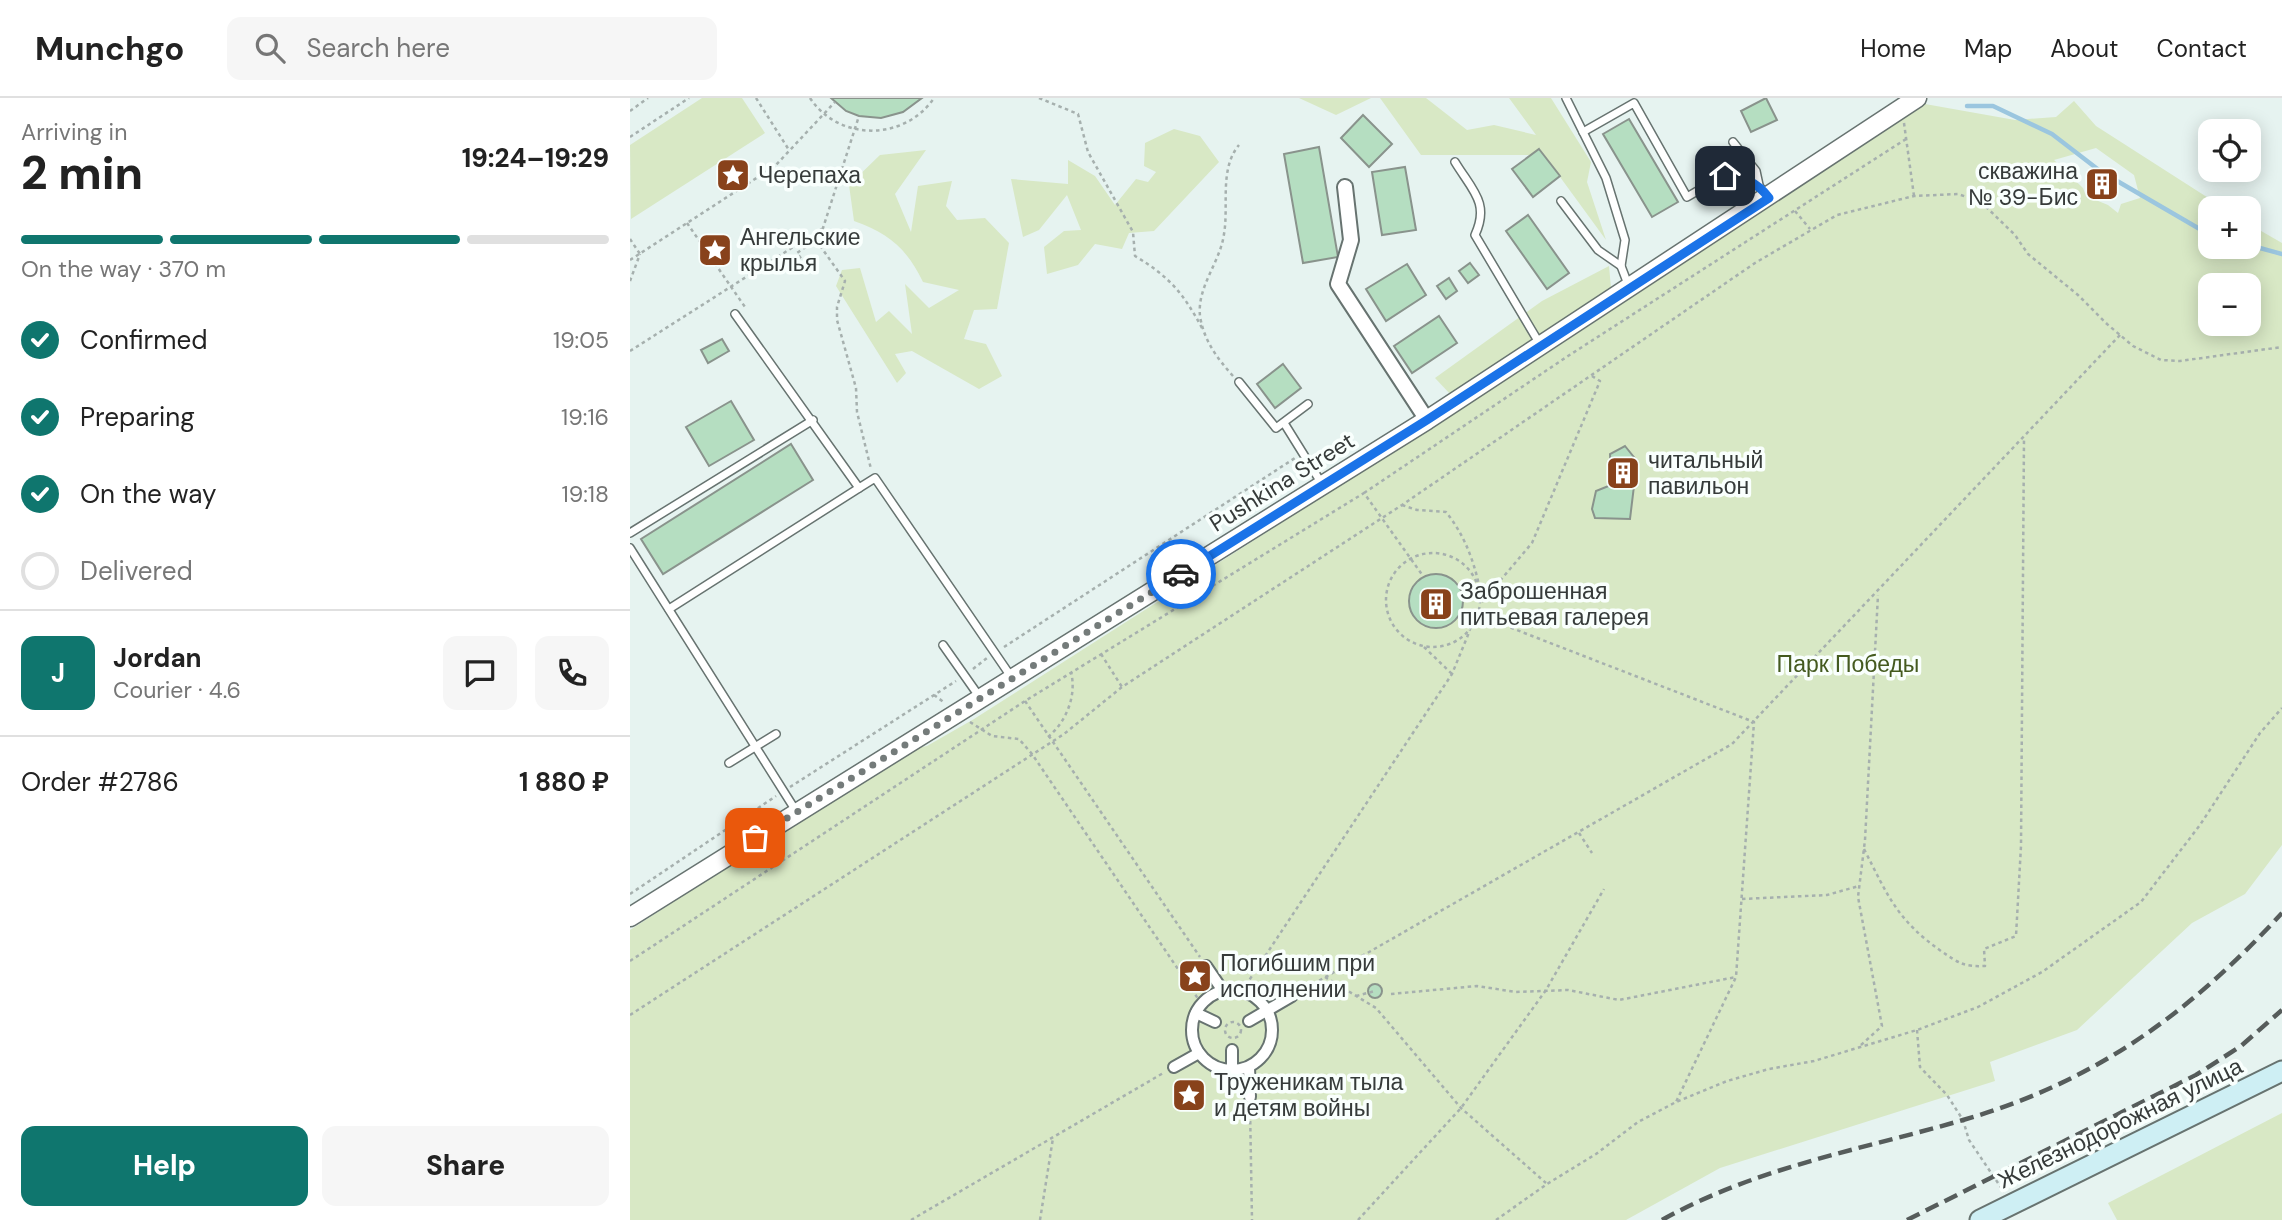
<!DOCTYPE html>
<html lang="en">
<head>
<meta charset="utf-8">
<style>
  body { margin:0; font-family:"DM Sans",sans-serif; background:#f6f6f6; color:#222; height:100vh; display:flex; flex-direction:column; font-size:26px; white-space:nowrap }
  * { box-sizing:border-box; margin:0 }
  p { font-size:23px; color:#767676 }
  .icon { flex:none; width:38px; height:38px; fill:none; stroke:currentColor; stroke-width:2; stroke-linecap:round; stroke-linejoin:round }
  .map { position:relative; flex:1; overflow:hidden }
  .side { display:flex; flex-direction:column; background:#fff; width:630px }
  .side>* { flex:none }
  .tools { position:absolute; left:1568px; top:21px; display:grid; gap:14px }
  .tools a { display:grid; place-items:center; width:63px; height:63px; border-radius:14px; background:#fff; box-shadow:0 4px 18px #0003; font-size:35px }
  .pin { position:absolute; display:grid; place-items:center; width:60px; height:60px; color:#fff; margin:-30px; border-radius:14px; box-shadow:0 4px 10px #0006 }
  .courier { position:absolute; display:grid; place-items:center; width:70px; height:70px; margin:-35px; border:5px solid #1a73e8; border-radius:50%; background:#fff; color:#222; box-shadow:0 2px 9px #0007 }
  .head em { font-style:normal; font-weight:800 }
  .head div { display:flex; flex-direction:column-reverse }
  .head { display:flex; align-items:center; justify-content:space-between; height:119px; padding:0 21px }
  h1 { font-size:46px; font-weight:800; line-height:52px }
  .bar { display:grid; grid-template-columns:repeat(4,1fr); gap:10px 7px; align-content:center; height:84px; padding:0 21px }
  .bar i { height:9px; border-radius:5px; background:#e0e0e0 }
  .bar .on { background:#0f766e }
  .bar p { grid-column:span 4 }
  .line { display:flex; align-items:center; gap:18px; padding:0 21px; border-top:2px solid #e0e0e0 }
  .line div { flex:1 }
  .round { display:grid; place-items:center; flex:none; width:74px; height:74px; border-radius:14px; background:#f6f6f6 }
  ol { padding:0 21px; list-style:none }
  li { display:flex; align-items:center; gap:21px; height:77px }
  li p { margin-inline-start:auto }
  li .icon { padding:7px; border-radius:50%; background:#0f766e; color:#fff; stroke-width:4 }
  li:last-child { color:#767676 }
  li i { width:38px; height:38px; border:4px solid #e0e0e0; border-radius:50% }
  .button { display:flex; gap:14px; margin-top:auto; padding:14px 21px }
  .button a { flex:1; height:80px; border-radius:14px; background:#0f766e; color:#fff; font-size:28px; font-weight:800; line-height:80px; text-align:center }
  .button a+a { background:#f6f6f6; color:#222 }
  header { display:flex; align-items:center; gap:42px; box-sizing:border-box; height:98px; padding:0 35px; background:#fff; border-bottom:2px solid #e0e0e0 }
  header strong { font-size:33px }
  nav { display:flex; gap:38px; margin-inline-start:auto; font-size:24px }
  .search { width:490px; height:63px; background:#f6f6f6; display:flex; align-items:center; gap:18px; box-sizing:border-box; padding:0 24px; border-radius:14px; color:#767676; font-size:26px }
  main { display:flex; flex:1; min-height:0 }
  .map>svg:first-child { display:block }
</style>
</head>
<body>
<header>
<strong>Munchgo</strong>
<div class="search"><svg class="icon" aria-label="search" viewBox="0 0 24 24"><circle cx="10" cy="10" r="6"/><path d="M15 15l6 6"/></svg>Search here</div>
<nav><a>Home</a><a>Map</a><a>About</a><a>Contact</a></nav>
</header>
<main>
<section class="side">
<div class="head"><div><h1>2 min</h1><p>Arriving in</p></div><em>19:24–19:29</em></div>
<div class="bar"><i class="on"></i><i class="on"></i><i class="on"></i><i></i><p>On the way · 370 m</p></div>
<ol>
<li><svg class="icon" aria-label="check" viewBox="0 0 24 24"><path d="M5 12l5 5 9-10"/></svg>Confirmed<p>19:05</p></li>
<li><svg class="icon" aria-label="check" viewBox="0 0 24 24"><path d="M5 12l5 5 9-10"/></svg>Preparing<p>19:16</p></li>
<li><svg class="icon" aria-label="check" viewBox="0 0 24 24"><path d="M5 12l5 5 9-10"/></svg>On the way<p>19:18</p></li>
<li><i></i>Delivered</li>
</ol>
<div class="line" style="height:126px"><b class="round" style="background:#0f766e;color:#fff">J</b><div><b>Jordan</b><p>Courier · 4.6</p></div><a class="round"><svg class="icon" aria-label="chat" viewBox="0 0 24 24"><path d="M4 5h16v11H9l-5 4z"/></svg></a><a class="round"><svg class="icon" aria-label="phone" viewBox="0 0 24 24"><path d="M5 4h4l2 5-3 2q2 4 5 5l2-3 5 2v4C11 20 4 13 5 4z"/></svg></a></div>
<div class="line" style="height:91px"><div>Order #2786</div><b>1 880 ₽</b></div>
<div class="button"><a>Help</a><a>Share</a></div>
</section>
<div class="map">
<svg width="1652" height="1122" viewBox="0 0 1652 1122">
  <rect width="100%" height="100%" fill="#e6f3f0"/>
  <!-- green -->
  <g fill="#d8e8c5" fill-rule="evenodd">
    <polygon points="72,0 112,0 135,35 1,121 0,47"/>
    <polygon points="669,0 741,0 706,17"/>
    <polygon points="750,0 796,0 837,32 864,27 906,37 879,0 921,0 961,64 957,84 976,142 914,57 791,57"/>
    <path d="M1444,3L1466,28L1594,110H1580V149H1619V126L1652,145V747L1615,796L1562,825L1447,932L1360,964L1365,983L1090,1070L996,1122H0V832L278,652L297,648L344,621L919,254L1295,6L1385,22L1426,19ZM1466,50L1504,77L1510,100L1491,106L1488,115L1478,107L1456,98L1453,90L1424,62ZM1580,187H1619V226H1580Z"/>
    <polygon points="544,31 570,38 589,64 524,133 499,135 492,151 465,146 448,167 417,176 414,149 434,133 451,132 437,97 409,132 393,139 381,81 438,86 438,62 465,78 485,107 506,81 518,84 526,74 514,68 515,45"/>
    <path d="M296,52L265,96L281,134L288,88L322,83L316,108L327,122L355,120L379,145L367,211L344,212L334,241L356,246L372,278L349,291L282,253L265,256L276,275L267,285L206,188L212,172L230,170L246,224L259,213L282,236L275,186L299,210L329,192L293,184C277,151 259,135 224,123L219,87L250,57Z"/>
    <polygon points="979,168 981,190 821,297 805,280 912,203"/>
    <polygon points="1652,1015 1652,1122 1487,1122 1478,1105"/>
  </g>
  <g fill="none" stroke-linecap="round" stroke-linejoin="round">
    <!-- stream -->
    <g stroke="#9bc6df" stroke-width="4.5">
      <polyline points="1337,8 1363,8 1422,36 1474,76"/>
      <polyline points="1482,80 1580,137"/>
      <polyline points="1619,147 1652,156"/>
    </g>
  </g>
  <!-- building -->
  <g fill="#b5dec1" stroke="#89938c" stroke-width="2">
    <polygon points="201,0 292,0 273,14 251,20 229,18 216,13"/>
    <polygon points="1136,0 1147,22 1121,34 1111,13"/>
    <polygon points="733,17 762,46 739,69 711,40"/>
    <polygon points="999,21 1048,104 1022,119 973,36"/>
    <polygon points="689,49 708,159 673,165 654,56"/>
    <polygon points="909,51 930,78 903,99 882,71"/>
    <polygon points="775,69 786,132 752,137 742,74"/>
    <polygon points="1473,72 1485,80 1471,100 1460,92"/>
    <polygon points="898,117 939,175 917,191 876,133"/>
    <polygon points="840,165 849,177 838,185 829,173"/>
    <polygon points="777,166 796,197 756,223 736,191"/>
    <polygon points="819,180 827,193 816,201 807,188"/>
    <polygon points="809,218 827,245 782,275 764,248"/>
    <polygon points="92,241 99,253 78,265 71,252"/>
    <polygon points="653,266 671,290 645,310 627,286"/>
    <polygon points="101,303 124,342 79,368 56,329"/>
    <polygon points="161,346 183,382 33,476 11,441"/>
    <polygon points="995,348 1007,363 1000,421 965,420 962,411 966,393 981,387 980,356"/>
    <circle cx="806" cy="503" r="27"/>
    <circle cx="745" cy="893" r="7"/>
  </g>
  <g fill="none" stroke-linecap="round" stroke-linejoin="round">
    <!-- service casing -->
    <g stroke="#677370" stroke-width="10">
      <g id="service">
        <polyline points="936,0 976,80 995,142 991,168 999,189"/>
        <path d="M953,34L1004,5L1057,99C1085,83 1111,63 1137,97"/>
        <polyline points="1103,44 1126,73 1129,87"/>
        <path d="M825,64C842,92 860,105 845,137L911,248"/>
        <polyline points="931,103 968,152 991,168"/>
        <polyline points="105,216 229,390 245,380 382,580"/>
        <polyline points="609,284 646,330 678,306"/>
        <polyline points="654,325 692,386"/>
        <polyline points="0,435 183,322"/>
        <polyline points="0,450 166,713"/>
        <polyline points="39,511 229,390"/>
        <polyline points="313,547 351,601"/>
        <polyline points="99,665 146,636"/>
      </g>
    </g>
    <!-- pedestrian casing -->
    <g stroke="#677370" stroke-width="14">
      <g id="pedestrian">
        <polyline points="576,868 593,893"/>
        <circle cx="602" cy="932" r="40"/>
        <polyline points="566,915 585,924"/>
        <polyline points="619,923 662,898"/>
        <polyline points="544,969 569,955"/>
        <polyline points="619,969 620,999"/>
        <polyline points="602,973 602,952"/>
      </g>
    </g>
    <!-- minor casing -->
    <g stroke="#677370" stroke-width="18">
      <polyline id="minor" points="715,89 721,142 708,186 797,322"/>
    </g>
    <!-- tertiary casing -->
    <g stroke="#677370" stroke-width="21">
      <polyline id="tertiary" points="0,819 797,322 1287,0"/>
    </g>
    <!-- secondary casing -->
    <g stroke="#677370" stroke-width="23">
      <polyline id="secondary" points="1350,1122 1652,973"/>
    </g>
    <!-- path -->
    <g stroke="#a6b0ae" stroke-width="2.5" stroke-dasharray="3.5 3.5" stroke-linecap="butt">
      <polyline points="126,0 159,52"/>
      <path d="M180,0C209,44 275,43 304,0"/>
      <path d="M409,0L448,16L458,54L503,134L505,158C540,179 554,196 573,232"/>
      <polyline points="0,13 18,0"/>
      <polyline points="1274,25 1284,98"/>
      <polyline points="0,39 59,0"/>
      <polyline points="1165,113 1180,131"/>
      <polyline points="57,125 115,209"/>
      <polyline points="0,141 10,156"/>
      <polyline points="186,142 215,183 207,209 207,222 226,290 227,314 241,371"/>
      <polyline points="0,162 145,68 205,4"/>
      <polyline points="175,166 167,155 186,142 193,130 229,18"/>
      <polyline points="0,183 10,156"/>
      <polyline points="0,253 193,130"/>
      <path d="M603,278C587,260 574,243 570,218C567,188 590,165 594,136C599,107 589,71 609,47"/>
      <polyline points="734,395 938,258 1276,41"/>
      <path d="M772,407L787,412L816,414C833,435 843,460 849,487"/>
      <circle cx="803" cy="502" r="47"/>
      <polyline points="852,504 902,445 970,283 962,278"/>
      <polyline points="848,517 1124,624 1106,879 1046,1004"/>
      <polyline points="374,549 665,360"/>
      <polyline points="794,549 822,576"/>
      <polyline points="471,556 492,589"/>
      <polyline points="343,571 357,560"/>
      <polyline points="304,597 315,605"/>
      <polyline points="395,603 570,859"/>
      <polyline points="340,624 362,638 389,641 402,656 571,905"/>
      <path d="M418,639C436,624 447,598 441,574"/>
      <polyline points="160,689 326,583"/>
      <polyline points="949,735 962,755"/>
      <path d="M1234,751C1258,798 1267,822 1311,853C1329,865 1333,869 1355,868L1354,851L1386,838L1391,748L1394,340"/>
      <polyline points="0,796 146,698"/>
      <polyline points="1112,801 1197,797 1229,788"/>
      <polyline points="0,863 395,603 734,395 793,478"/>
      <polyline points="695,879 746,910 831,1010 916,1085"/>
      <polyline points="612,893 822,576 840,532"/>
      <polyline points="671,893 1102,646 1490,237"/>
      <polyline points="761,896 847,888 886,894 938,892 989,902 1106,879"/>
      <polyline points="726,898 745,893"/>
      <polyline points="0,917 434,636 492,589 772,407 1125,165 1207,117 1284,98 1328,96 1351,104 1385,137 1398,156 1448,197 1477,226 1503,248 1531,262 1550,263 1652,249"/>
      <circle cx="603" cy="932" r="8"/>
      <polyline points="1287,932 1290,969 1317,997 1333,1022 1339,1042 1374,1094"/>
      <polyline points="1231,947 1252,928 1228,799 1235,742 1248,497"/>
      <polyline points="620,1009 622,1122"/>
      <polyline points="281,1122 535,974"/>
      <polyline points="410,1122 423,1040"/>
      <polyline points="728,1122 831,1010 916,892 974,791"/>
      <polyline points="866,1122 917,1086 966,1056 1008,1024 1046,1004 1097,983 1139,971 1184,963 1287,932 1348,909 1412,874 1511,804 1570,727 1630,635 1652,610"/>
    </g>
    <!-- service -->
    <use href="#service" stroke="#fff" stroke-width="7"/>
    <!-- pedestrian -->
    <use href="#pedestrian" stroke="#fff" stroke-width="10"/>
    <!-- minor -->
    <use href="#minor" stroke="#fff" stroke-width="14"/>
    <!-- tertiary -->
    <use href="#tertiary" stroke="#fff" stroke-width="18"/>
    <!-- secondary -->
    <use href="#secondary" stroke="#ceeff4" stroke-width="19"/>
    <!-- rail -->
    <g stroke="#565c5b" stroke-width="4.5" stroke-dasharray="14 7" stroke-linecap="butt">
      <path d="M1032,1122C1127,1069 1230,1052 1333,1022C1465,984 1560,915 1652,815"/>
      <polyline points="1277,1122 1566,977 1611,948 1652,912"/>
    </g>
  </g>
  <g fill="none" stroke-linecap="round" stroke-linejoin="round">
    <!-- done -->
    <polyline stroke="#747b7a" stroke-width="7" stroke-dasharray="0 12.6" points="125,740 551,476"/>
    <!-- route -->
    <path stroke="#1a73e8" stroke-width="9" d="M551,476L797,322L1139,100C1127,84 1114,79 1095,78"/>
  </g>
  <!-- icons -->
  <defs>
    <g id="sight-square" transform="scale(1.75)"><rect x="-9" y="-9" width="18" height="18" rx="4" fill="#88421b" stroke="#f9fffd"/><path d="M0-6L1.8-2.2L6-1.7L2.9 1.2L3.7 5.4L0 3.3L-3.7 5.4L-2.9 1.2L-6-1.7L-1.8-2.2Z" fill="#fff"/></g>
    <g id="building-square" transform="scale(1.75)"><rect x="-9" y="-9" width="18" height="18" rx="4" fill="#88421b" stroke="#f9fffd"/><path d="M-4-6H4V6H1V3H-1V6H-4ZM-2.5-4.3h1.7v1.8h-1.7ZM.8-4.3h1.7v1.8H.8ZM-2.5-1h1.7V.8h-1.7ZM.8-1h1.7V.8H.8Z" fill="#fff"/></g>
  </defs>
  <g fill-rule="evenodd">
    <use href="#sight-square" x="103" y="77"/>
    <use href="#building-square" x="1472" y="86"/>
    <use href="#sight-square" x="85" y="152"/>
    <use href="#building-square" x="993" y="375"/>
    <use href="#building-square" x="806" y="506"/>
    <use href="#sight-square" x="565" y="878"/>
    <use href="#sight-square" x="559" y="997"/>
  </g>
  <g text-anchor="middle" stroke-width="7" stroke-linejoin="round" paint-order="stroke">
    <!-- poi labels -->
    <g font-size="23" fill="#363b3a" stroke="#f9fffd" text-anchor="start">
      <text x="1448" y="81" text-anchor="end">скважина<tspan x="1448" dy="26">№ 39-Бис</tspan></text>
      <text x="128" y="85">Черепаха</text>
      <text x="110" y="147">Ангельские<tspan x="110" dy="26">крылья</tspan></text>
      <text x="1018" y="370">читальный<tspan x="1018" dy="26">павильон</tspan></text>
      <text x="830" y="501">Заброшенная<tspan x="830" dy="26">питьевая галерея</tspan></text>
      <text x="590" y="873">Погибшим при<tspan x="590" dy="26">исполнении</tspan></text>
      <text x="584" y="992">Труженикам тыла<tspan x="584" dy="26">и детям войны</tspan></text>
    </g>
    <!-- street labels -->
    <g font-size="23" fill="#363b3a" stroke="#f9fffd">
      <text transform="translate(652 384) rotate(-32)" y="8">Pushkina Street</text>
      <text transform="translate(1490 1025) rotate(-26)" y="8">Железнодорожная улица</text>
    </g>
    <!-- park labels -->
    <g font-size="23" fill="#445a1f" stroke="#f9fffd">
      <text x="1218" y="574">Парк Победы</text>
    </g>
  </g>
</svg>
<div class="tools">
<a><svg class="icon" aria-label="locate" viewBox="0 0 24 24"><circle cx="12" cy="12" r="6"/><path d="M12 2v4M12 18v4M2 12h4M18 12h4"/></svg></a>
<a>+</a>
<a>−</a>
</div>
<div class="pin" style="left:125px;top:740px;background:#ea580c"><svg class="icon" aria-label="bag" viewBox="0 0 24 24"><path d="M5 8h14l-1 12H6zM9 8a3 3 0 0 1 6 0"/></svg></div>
<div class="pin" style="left:1095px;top:78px;background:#1f2937"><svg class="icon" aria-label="home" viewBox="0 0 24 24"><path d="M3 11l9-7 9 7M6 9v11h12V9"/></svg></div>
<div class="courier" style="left:551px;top:476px"><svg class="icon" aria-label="car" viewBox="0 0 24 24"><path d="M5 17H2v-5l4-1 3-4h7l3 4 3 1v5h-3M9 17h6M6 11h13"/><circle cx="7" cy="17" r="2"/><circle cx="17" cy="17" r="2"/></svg></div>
</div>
</main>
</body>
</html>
